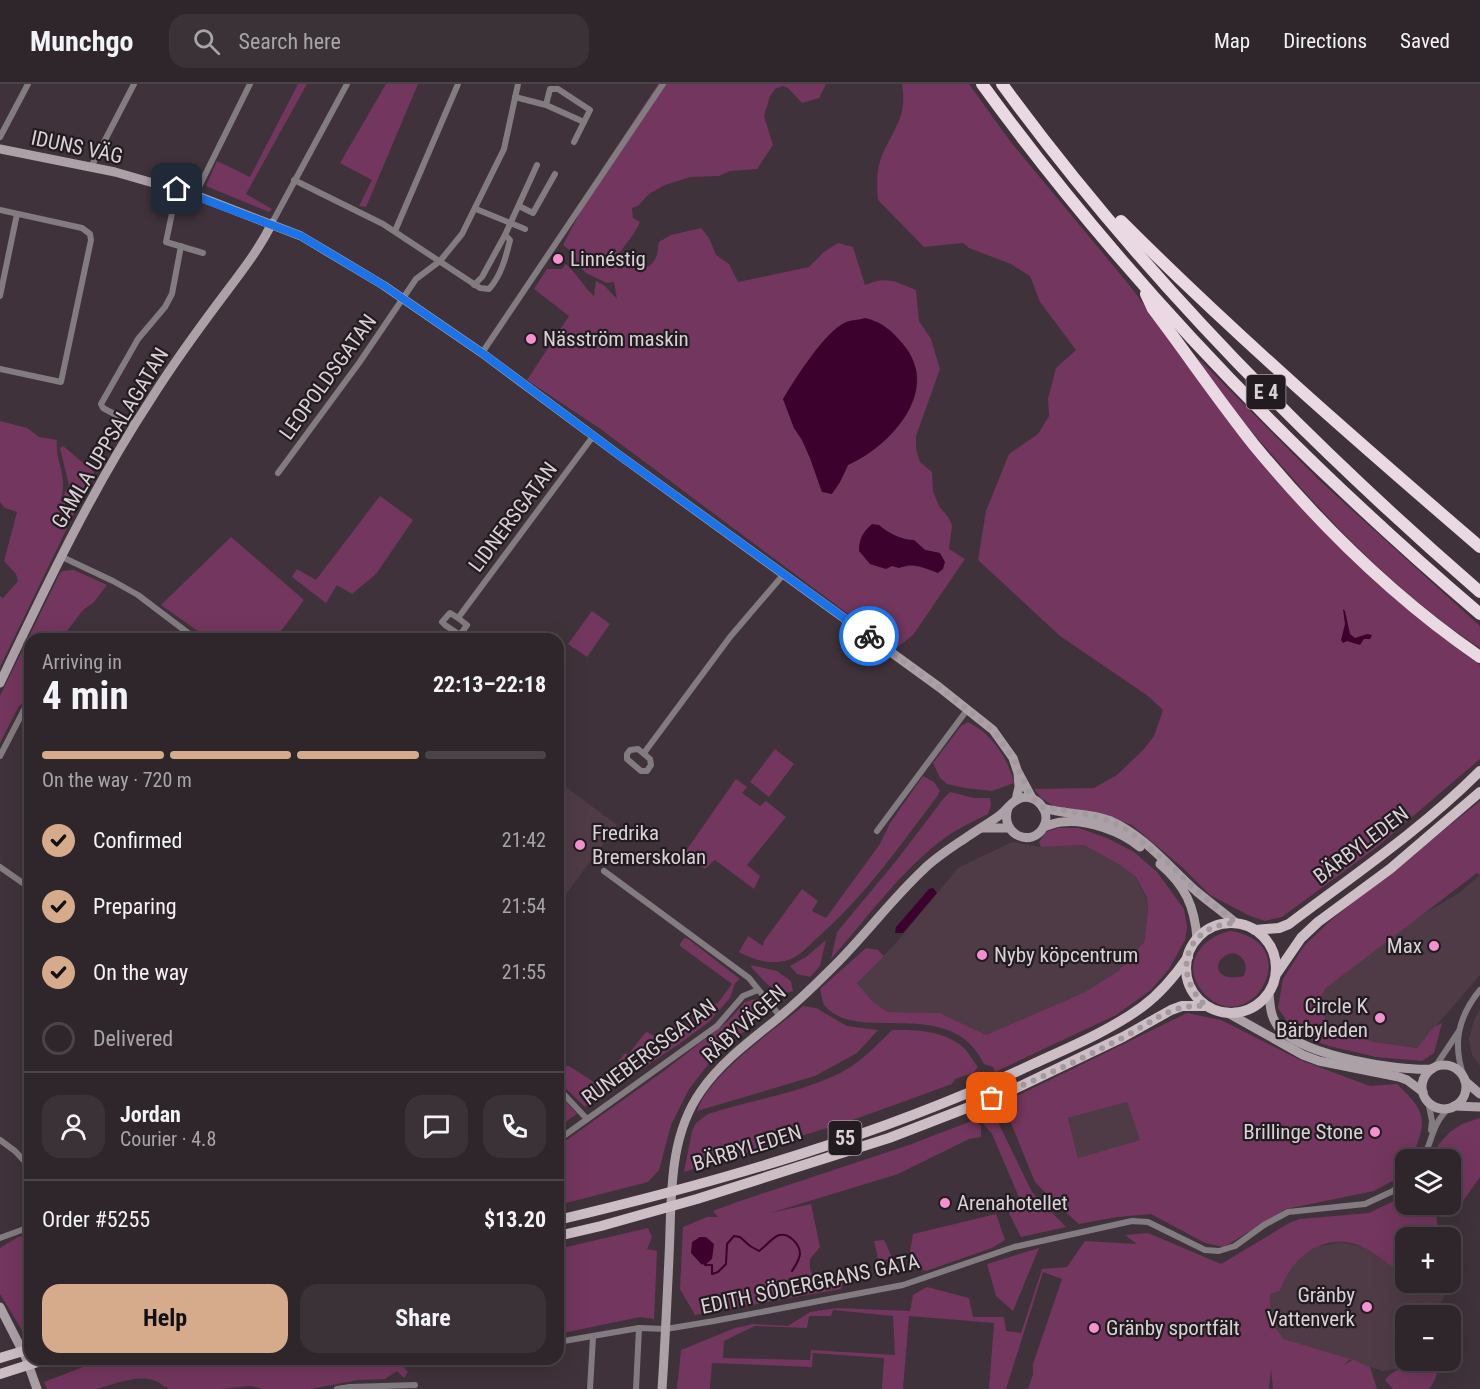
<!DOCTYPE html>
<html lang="en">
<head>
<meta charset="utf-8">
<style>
  body { margin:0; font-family:"Roboto Condensed",sans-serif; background:#3b3238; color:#f1f3f6; height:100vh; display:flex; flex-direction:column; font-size:22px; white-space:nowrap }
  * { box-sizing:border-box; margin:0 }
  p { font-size:20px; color:#a7a5a9 }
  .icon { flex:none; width:33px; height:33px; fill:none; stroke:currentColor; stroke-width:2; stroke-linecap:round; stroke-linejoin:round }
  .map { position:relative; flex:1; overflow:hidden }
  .panel { position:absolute; left:24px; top:549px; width:540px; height:732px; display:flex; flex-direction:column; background:#2f262c; border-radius:18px; box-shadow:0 6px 24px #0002,0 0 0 2px #4a4348 }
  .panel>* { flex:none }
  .fabs { position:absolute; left:1395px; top:1065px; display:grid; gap:12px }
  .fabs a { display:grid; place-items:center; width:66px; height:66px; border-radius:12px; background:#2f262c; box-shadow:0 6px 24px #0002,0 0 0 2px #4a4348; font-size:30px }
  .pin { position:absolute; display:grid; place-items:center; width:51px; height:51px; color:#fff; margin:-26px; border-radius:12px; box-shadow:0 3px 9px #0006 }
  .courier { position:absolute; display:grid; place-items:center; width:60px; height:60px; margin:-30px; border:4px solid #1a73e8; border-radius:50%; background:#fff; color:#222; box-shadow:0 2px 8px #0007 }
  .head em { font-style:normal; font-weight:700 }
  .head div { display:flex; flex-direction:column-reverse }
  .head { display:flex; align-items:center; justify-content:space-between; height:102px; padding:0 18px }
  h1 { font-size:39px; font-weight:700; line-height:45px }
  .bar { display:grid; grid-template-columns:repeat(4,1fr); gap:9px 6px; align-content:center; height:72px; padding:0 18px }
  .bar i { height:8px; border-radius:4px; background:#4a4348 }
  .bar .active { background:#d6ab8b }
  .bar p { grid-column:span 4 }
  .line { display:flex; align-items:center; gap:15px; padding:0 18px; border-top:2px solid #4a4348 }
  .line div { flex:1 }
  .round { display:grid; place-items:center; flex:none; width:63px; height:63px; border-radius:18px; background:#3b3238 }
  ol { padding:0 18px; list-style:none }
  li { display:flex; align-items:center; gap:18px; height:66px }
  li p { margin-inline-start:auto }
  li .icon { padding:6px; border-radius:50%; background:#d6ab8b; color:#111; stroke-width:4 }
  li:last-child { color:#a7a5a9 }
  li i { width:33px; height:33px; border:3px solid #4a4348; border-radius:50% }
  .cta { display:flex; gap:12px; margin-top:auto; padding:12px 18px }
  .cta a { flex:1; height:69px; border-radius:18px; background:#d6ab8b; color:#111; font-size:24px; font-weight:700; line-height:69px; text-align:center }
  .cta a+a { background:#3b3238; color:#f1f3f6 }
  header { display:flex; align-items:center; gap:36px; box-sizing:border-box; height:84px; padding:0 30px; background:#2f262c; border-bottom:2px solid #4a4348 }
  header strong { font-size:28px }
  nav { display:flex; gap:33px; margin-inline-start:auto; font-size:21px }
  .search { width:420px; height:54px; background:#3b3238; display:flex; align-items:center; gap:15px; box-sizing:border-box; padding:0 21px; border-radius:18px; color:#a7a5a9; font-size:22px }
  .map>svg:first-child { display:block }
</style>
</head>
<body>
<header>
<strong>Munchgo</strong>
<div class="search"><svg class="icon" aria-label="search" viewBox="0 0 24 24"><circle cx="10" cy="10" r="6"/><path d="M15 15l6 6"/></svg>Search here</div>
<nav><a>Map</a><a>Directions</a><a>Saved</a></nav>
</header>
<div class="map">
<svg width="1480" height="1305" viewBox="0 0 1480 1305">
  <rect width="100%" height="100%" fill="#3f323a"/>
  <!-- built -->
  <g fill="#4e3b46">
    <polygon points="558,697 617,741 558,821"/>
    <polygon points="1012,758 1041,763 1084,761 1120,781 1136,793 1146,814 1148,828 1144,858 1118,887 1085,908 986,951 940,929 888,928 873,918 857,899 897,858 958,784"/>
    <polygon points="1480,791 1480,891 1417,964 1374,958 1327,942 1320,913 1326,904 1413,836 1459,809"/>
    <polygon points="1480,925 1480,982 1472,971 1469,955 1474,936"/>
    <polygon points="1127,1018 1140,1056 1078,1074 1068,1034"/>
    <polygon points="1341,1158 1363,1163 1399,1186 1405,1188 1406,1198 1447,1199 1445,1210 1436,1231 1406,1232 1406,1276 1414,1277 1405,1284 1383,1287 1284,1255 1271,1238 1270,1210 1280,1207 1287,1189 1294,1179 1301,1172 1316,1163"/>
  </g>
  <!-- green -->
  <g fill="#73365e" fill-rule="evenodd">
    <polygon points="298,0 307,0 246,110 272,125 269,128 206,102 217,77 250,93"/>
    <polygon points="386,0 418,0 366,123 359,122 372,96 340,79"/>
    <path d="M658,0H826L819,14L802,19L788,4L783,2L775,5L770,12L764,32L773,61L757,85L730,87L719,92L690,93L665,101L649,110L638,122L632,124L633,134L640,138C634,152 624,161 616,175C627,183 649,191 656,173C658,169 658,163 659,158L671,151L701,144L709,154L716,171L729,180L738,198L809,183L824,168L838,159L853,163L865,201C889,192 893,197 916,206L919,237L931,255L940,285L916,352V365L920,378L932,388L933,407L939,422L949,434L952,442L949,465L965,475L913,551L895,565L602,346L527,296L569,232L534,205L547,185H562L566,180C577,190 583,202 594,212L596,197L605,202L617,215L614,198L607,199L586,189L577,180L575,170L563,161L604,82ZM865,234C884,238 894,248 904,265C908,272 916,281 917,289C922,328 880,367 848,381L840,398L822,408L810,374L802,356L794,344L783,315L801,289ZM879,441C888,449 901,456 914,456L925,466L940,469L922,484C911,479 903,485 892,482Z"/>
    <path d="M902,0H969L1010,57L1130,202L1230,336L1438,550L1480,581V675L1377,763L1282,833L1265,837L1250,832L1210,811L1183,784L1132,741L1091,727L1055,723L1041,714L1034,705L1094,704L1117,691L1144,665L1154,652L1163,626L1148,612L1060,552L978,476L986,427L1009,370L1038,350L1049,332L1048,315L1056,284L1076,266L1040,218L1030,192L1011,180L969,164L963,159L924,163L878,116C877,103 876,87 881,74C892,46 908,34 902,0Z"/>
    <path d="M1198,274L1319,396L1480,542V564C1398,510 1331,440 1267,365C1244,339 1213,305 1198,274Z"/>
    <path d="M0,337L27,344L39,353L57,356C55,373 64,387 63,404C63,409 61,414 60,418L69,401L60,364L63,362L94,388L0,583V512L3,514L18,497L16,490L4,477L17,428L5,424L0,418Z"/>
    <polygon points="380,412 413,436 376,490 352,510 337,501 326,519 292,493 297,485 316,496"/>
    <polygon points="231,453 304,516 276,554 209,555 161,521"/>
    <polygon points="74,486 107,501 94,518 83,526 61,555 30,555 30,613 19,622 0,659 0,612 59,491 62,487"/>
    <polygon points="592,527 610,540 587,573 568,560"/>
    <path d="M968,638C992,650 1008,674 1014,699L992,707L965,704L947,700L940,694L933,679L961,642Z"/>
    <polygon points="775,665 794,680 769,713 750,698"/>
    <path d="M923,692L934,698L940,707L936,714C899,763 864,813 817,854C808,862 799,873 788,876C771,881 753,876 739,868L748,852L763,862L764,857L802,805L818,817L812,827L826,834L880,760L890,739Z"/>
    <polygon points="736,695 747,703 742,709 760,722 766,717 786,733 747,781 760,792 754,805 715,776 705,785 683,771"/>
    <path d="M950,708L974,714H990L991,721L988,730C974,737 959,744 946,753C902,785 867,834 831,875L837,848L896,777L944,714Z"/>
    <polygon points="1480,717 1480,791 1477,789 1326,904 1320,913 1327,942 1374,958 1417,964 1434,943 1442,939 1434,969 1422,977 1376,973 1329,962 1306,954 1291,943 1278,924 1283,895 1304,862 1331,836"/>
    <path d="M1058,744H1079L1107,754L1134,768L1157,788L1184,825L1187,843L1185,856L1169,885L1151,906L1116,931L995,988L993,983L984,980C951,910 858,961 825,922C821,918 822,910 820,905L866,864L878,866L884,872L857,899L873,918L888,928L940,929L986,951L1085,908L1118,887L1144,858L1148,828L1147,814L1136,793L1120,781L1084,761L1041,763L1039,758L1046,748Z"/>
    <path d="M1231,847C1310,860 1247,961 1202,907C1180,881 1202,852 1231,847ZM1233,869C1245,872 1248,882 1244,892C1211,900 1212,872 1233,869Z"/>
    <polygon points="684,854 688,855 740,895 735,899 730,914 710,937 679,960 585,1023 558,997 558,983 569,982 600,1002 625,969 628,971 645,949 647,948 658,954 666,942 685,941 709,916 717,920 732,900 680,862 680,860"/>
    <polygon points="826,856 820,882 810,893 797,890 790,882 806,873"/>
    <path d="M751,881L777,887L791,897L793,907C775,914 763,895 752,884Z"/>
    <polygon points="755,915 761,920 748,944 717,969 689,1005 671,1041 659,1086 648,1098 558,1121 558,1062 664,987 728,937 745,918"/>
    <path d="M803,922L816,924L847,942L878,946L857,969L815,992L697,1027C708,992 774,946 803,922Z"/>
    <path d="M1187,929L1221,936L1300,976L1370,1002L1397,1000C1428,1029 1427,1038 1411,1075L1406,1076L1405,1084L1396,1095L1374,1107L1286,1125L1224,1163L1205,1159L1151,1130L1117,1133L1079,1140L1054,1118L1035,1098L1006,1027L1011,1015ZM1127,1018L1140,1056L1078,1074L1068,1034Z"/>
    <path d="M892,946C917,946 944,946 964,964C969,969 973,977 978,983L973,989L955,995L952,1000L850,1037L684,1088L692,1047L696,1039L708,1030C752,1016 801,1009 842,988C861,978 877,961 892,946Z"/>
    <polygon points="558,1009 577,1030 558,1043"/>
    <polygon points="984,1024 995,1032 1032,1108 1066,1143 1021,1153 1009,1129 1021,1118 992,1050 977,1032"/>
    <polygon points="1480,1034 1480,1093 1456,1127 1449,1127 1446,1121 1450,1120 1450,1076 1433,1075 1438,1061 1450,1048 1462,1040"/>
    <polygon points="974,1036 981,1042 981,1053 969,1055 898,1090 770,1129 811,1120 820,1163 810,1175 810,1186 816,1195 844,1193 841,1205 695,1231 680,1205 683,1143 707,1133 718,1133 713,1127 737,1118 909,1061"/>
    <path d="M1405,1108L1406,1120L1432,1121L1436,1130L1439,1153L1406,1154L1405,1188C1389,1183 1376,1169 1361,1162C1324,1147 1291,1173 1280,1207L1270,1210L1271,1238L1284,1255L1350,1275L1344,1281L1353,1276L1370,1283L1377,1305H1273L1271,1285L1269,1305H1028L1033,1290V1280L1062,1195L1043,1188L1006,1305H989L994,1239L909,1232L903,1305H882L884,1274L813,1269L812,1283L712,1279L710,1305H677L681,1266L735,1244L753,1240L788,1242L810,1228L837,1224L910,1227L913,1211L927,1203L969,1214L973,1233H1004L1006,1247L1021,1249L1042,1185L1067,1183L1085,1157L1137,1160L1125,1151L1148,1149L1221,1180L1291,1138L1300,1135L1369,1129L1394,1117ZM833,1226L893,1232L895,1271L811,1266L810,1276L723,1274L724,1257L755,1242L807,1244L809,1232H831Z"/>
    <polygon points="996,1130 1005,1156 992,1164 926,1187 917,1184 910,1167 913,1150"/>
    <polygon points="648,1144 652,1153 647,1165 657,1167 654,1235 640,1233 558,1250 558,1165"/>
    <polygon points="30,1150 30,1250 25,1251 0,1210 0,1164 18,1153"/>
    <polygon points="884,1156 892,1173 879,1179 874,1157"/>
    <polygon points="1039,1164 1013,1227 996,1212 987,1180"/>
    <path d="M104,1275H396L408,1288L404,1294L397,1287L385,1295L358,1296L310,1305H264L251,1302L221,1305H167V1302L165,1303C146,1285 117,1300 96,1305C81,1305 63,1305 47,1305L44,1298Z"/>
    <path d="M1414,1277H1440C1438,1288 1436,1296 1429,1305H1393L1385,1296C1396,1282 1403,1288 1414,1277Z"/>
  </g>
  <!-- water -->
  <g fill="#3c012d">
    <path d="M865,234C882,238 892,247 903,260C942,306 891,362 848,381L840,398L832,410L822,408L810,374L802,356L794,344L783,315C795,295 825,247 846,238C852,236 859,236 865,234Z"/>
    <path d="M872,440L879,441C888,449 901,456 914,456L925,466L940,469L945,478L943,485L938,489L919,482L909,481L899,484L892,482L886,485L870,480L859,467C859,454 863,448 872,440Z"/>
    <polygon points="1343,525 1345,527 1350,550 1355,554 1367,550 1372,551 1370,555 1364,555 1360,561 1347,557 1343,559 1341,556 1345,540"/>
    <polygon points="933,804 937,809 903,849 895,849 896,843 929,805"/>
    <polygon points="700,1153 706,1153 714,1160 712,1175 705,1181 701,1180 691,1169 692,1158"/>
  </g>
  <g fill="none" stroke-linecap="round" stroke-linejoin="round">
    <!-- stream -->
    <path stroke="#3c012d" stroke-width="2" d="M705,1181H712V1190L718,1188L726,1180L727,1160L734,1152L740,1153L750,1162L759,1167C765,1163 771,1155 777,1152C788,1147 800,1160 800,1170C799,1177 795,1182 792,1187"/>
    <!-- street -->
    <g stroke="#827b7f" stroke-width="6">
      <polyline points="515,13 546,21 584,38 590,26 558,5 550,5 546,21"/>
      <polyline points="0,53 28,0"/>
      <polyline points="574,58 584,38"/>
      <polyline points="91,83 134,0"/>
      <path d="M294,96L383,140L480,204L489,205C501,192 506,173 510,156L505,151"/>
      <polyline points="177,105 166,158 203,169"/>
      <polyline points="195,111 250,0"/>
      <polyline points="519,122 533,129 555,90"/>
      <polyline points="476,125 525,145"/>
      <polyline points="0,126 82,144 90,150 91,156 61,298 0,285"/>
      <polyline points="272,139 347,0"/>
      <polyline points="395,147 458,0"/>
      <polyline points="474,201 482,193 505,151 537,81"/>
      <polyline points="0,212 17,130"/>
      <polyline points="482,269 663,0"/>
      <polyline points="135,341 103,324 101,320 138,255 165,223 172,210 181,162"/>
      <polyline points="278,389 359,279 416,195 440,177 462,150 504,65 518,0"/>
      <polyline points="60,472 113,497 138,511 196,555"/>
      <polyline points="458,534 450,529 442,538 445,541 460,551 467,541 458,534 594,351"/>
      <polygon points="638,665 650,675 651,681 647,687 641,687 627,675 627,670 630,666"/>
      <polyline points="644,669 730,553 783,491"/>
      <polyline points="0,672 26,622 30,618"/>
      <polyline points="877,747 967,626"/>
      <polyline points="0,783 30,804"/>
      <polyline points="604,787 749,894 780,932"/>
      <polyline points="1435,983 1459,947"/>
      <path d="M1464,993C1452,960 1458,933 1480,906"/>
      <polyline points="558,1004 587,1035"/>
      <polyline points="1428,1017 1432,1037 1431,1046"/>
      <polyline points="0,1056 15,1067 30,1083"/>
      <polyline points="558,1056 717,942 743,912 758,906"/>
      <path d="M1422,1076C1433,1056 1432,1039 1450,1023"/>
      <polyline points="0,1154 30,1143"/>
      <polyline points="558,1258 639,1244 666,1245 714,1237 903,1201 1014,1163 1132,1137 1148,1138 1205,1166 1219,1167 1235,1162 1264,1141 1288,1128 1365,1120 1393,1107 1406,1097"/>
      <polyline points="337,1305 350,1303 415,1301"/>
      <polyline points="590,1305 593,1253"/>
      <polyline points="636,1305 639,1244"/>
    </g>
    <!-- secondary -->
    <g stroke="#aca1a7" stroke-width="9">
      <polyline points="0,65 115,88 195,111 301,152 383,201 482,269 619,371 939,603 993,646 1013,674 1018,689 1019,703 1016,716"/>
      <path d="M0,599C46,502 92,405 151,315C173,280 197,247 221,215C239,191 259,166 272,139"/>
      <polyline points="1019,690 1032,714"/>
      <path d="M1043,724C1065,731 1089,728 1111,737C1145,752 1169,783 1196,807C1209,818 1223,828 1236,839"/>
      <path d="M1044,743C1050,741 1056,738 1062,738C1087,735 1121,747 1140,763"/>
      <polyline points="982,744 1009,744"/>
      <path d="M1160,780C1185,801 1195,823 1197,855"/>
      <path d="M1269,909C1270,923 1271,937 1282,947C1308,972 1396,987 1432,985"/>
      <polyline points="1228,929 1303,971 1319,977 1399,993 1407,996 1423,1008"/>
      <circle cx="1444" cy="1003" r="22"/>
      <polyline points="1465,997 1480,1010"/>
      <polyline points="1454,1022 1480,1023"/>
      <polyline points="0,1223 26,1274 37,1305"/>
      <path d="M662,1305C665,1261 667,1217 669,1173C672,1117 667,1055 701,1007C721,978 750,957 777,935C795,920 813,903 830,886C863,854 890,817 923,786C937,772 954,762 970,751C980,744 991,738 1000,731C1008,725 1012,716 1021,714C1037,710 1051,728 1044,742C1033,765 999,751 1008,724"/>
    </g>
    <!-- primary -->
    <g stroke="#cdbec6" stroke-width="10">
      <circle cx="1231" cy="884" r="45"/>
      <path d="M1255,846L1279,844L1289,840C1354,791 1422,745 1480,687"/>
      <polyline points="1277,889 1301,854 1318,838 1390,785 1480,708"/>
      <path d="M558,1136C719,1098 883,1051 1033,980C1070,963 1109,947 1142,923C1161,909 1175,892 1188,873"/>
      <polyline points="558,1152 601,1142 697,1115 889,1054 1008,1008 1123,953 1171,926 1182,922 1206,922"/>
      <polyline points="0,1274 30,1265"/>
      <polyline points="0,1290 47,1275"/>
    </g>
    <!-- highway -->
    <g stroke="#ead9e3" stroke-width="12">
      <path d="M982,0C1125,197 1295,372 1480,530"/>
      <path d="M1002,0C1139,188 1305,356 1480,508"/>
      <path d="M1121,137C1235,251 1357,357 1480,463"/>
      <path d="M1146,210L1153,225C1187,270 1219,317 1254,361C1320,441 1394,514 1480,573"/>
    </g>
  </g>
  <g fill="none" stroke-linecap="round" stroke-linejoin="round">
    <!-- done -->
    <path stroke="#a4999f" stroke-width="6" stroke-dasharray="0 10.8" d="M869,552L939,603L993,646L1013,674L1032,714L1043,723L1091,731L1110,737L1128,746L1173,783L1196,806L1236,839C1186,840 1170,889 1206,922C1168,920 1154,938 1122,954C1080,976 1036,996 992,1014"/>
    <!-- route -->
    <polyline stroke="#1a73e8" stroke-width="8" points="177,105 301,152 383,201 482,269 619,371 869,552"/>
  </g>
  <!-- markers -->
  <g fill="#f590d1" stroke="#221c20" stroke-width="2">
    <circle cx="558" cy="175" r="6"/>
    <circle cx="531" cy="255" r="6"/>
    <circle cx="580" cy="761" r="6"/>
    <circle cx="1434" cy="862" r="6"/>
    <circle cx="982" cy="871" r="6"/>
    <circle cx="1380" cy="934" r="6"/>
    <circle cx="1375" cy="1048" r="6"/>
    <circle cx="945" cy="1119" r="6"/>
    <circle cx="1367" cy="1223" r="6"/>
    <circle cx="1094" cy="1244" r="6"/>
  </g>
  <g text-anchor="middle" stroke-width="4.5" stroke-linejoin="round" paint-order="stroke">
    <!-- shield labels -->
    <g fill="#221c20" stroke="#a39b9f" stroke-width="1.5">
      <rect x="1246.5" y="291" width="39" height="34" rx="4.5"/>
      <rect x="828.5" y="1037" width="33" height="34" rx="4.5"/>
    </g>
    <g font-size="20" font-weight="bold" fill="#dad1d6">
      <text x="1266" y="315">E 4</text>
      <text x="845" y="1061">55</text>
    </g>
    <!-- street labels -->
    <g font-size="21" fill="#dad1d6" stroke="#221c20">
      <text transform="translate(77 63) rotate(12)" y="7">IDUNS VÄG</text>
      <text transform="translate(328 293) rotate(-54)" y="7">LEOPOLDSGATAN</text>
      <text transform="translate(110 354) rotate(-59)" y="7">GAMLA UPPSALAGATAN</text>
      <text transform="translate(513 433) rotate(-53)" y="7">LIDNERSGATAN</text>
      <text transform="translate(1361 761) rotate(-37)" y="7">BÄRBYLEDEN</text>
      <text transform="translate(744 940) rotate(-42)" y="7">RÅBYVÄGEN</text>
      <text transform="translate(649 968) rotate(-37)" y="7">RUNEBERGSGATAN</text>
      <text transform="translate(747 1064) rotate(-17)" y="7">BÄRBYLEDEN</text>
      <text transform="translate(810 1200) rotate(-12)" y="7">EDITH SÖDERGRANS GATA</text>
    </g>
    <!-- poi labels -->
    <g font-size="21" fill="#dad1d6" stroke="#221c20" text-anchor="start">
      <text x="570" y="182">Linnéstig</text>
      <text x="543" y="262">Näsström maskin</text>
      <text x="592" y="756">Fredrika<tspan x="592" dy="24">Bremerskolan</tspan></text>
      <text x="1422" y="869" text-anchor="end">Max</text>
      <text x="994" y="878">Nyby köpcentrum</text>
      <text x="1368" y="929" text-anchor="end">Circle K<tspan x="1368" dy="24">Bärbyleden</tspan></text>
      <text x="1363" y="1055" text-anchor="end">Brillinge Stone</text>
      <text x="957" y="1126">Arenahotellet</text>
      <text x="1355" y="1218" text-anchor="end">Gränby<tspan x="1355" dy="24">Vattenverk</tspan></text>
      <text x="1106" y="1251">Gränby sportfält</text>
    </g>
  </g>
</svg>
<div class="fabs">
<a><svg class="icon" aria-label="layers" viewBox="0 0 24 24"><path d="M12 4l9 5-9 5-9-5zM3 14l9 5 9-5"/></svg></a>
<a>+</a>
<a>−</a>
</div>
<div class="pin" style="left:992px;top:1014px;background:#ea580c"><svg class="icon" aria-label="bag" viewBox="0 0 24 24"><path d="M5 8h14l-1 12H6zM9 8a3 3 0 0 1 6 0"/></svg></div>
<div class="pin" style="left:177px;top:105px;background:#1f2937"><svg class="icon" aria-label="home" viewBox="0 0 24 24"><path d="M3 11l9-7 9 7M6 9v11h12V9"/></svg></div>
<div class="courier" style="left:869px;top:552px"><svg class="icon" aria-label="bike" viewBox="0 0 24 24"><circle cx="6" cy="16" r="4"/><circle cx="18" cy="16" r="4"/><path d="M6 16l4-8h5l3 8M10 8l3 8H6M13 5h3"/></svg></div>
<section class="panel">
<div class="head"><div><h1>4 min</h1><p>Arriving in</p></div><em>22:13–22:18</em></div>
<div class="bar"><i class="active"></i><i class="active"></i><i class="active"></i><i></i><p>On the way · 720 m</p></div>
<ol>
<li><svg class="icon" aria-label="check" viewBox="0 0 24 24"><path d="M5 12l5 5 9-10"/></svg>Confirmed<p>21:42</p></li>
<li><svg class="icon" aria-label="check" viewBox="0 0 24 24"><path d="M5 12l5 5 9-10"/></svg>Preparing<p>21:54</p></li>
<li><svg class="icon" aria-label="check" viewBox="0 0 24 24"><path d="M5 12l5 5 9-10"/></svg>On the way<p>21:55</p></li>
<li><i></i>Delivered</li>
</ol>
<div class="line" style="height:108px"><a class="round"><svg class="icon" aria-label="person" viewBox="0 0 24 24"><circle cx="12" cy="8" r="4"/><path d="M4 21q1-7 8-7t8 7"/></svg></a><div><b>Jordan</b><p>Courier · 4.8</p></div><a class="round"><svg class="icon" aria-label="chat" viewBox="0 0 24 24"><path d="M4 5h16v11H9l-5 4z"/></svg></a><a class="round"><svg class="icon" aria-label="phone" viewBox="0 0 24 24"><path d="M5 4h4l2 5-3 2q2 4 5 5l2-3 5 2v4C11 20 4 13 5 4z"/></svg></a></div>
<div class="line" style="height:78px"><div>Order #5255</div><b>$13.20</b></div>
<div class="cta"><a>Help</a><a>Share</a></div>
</section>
</div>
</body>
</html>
